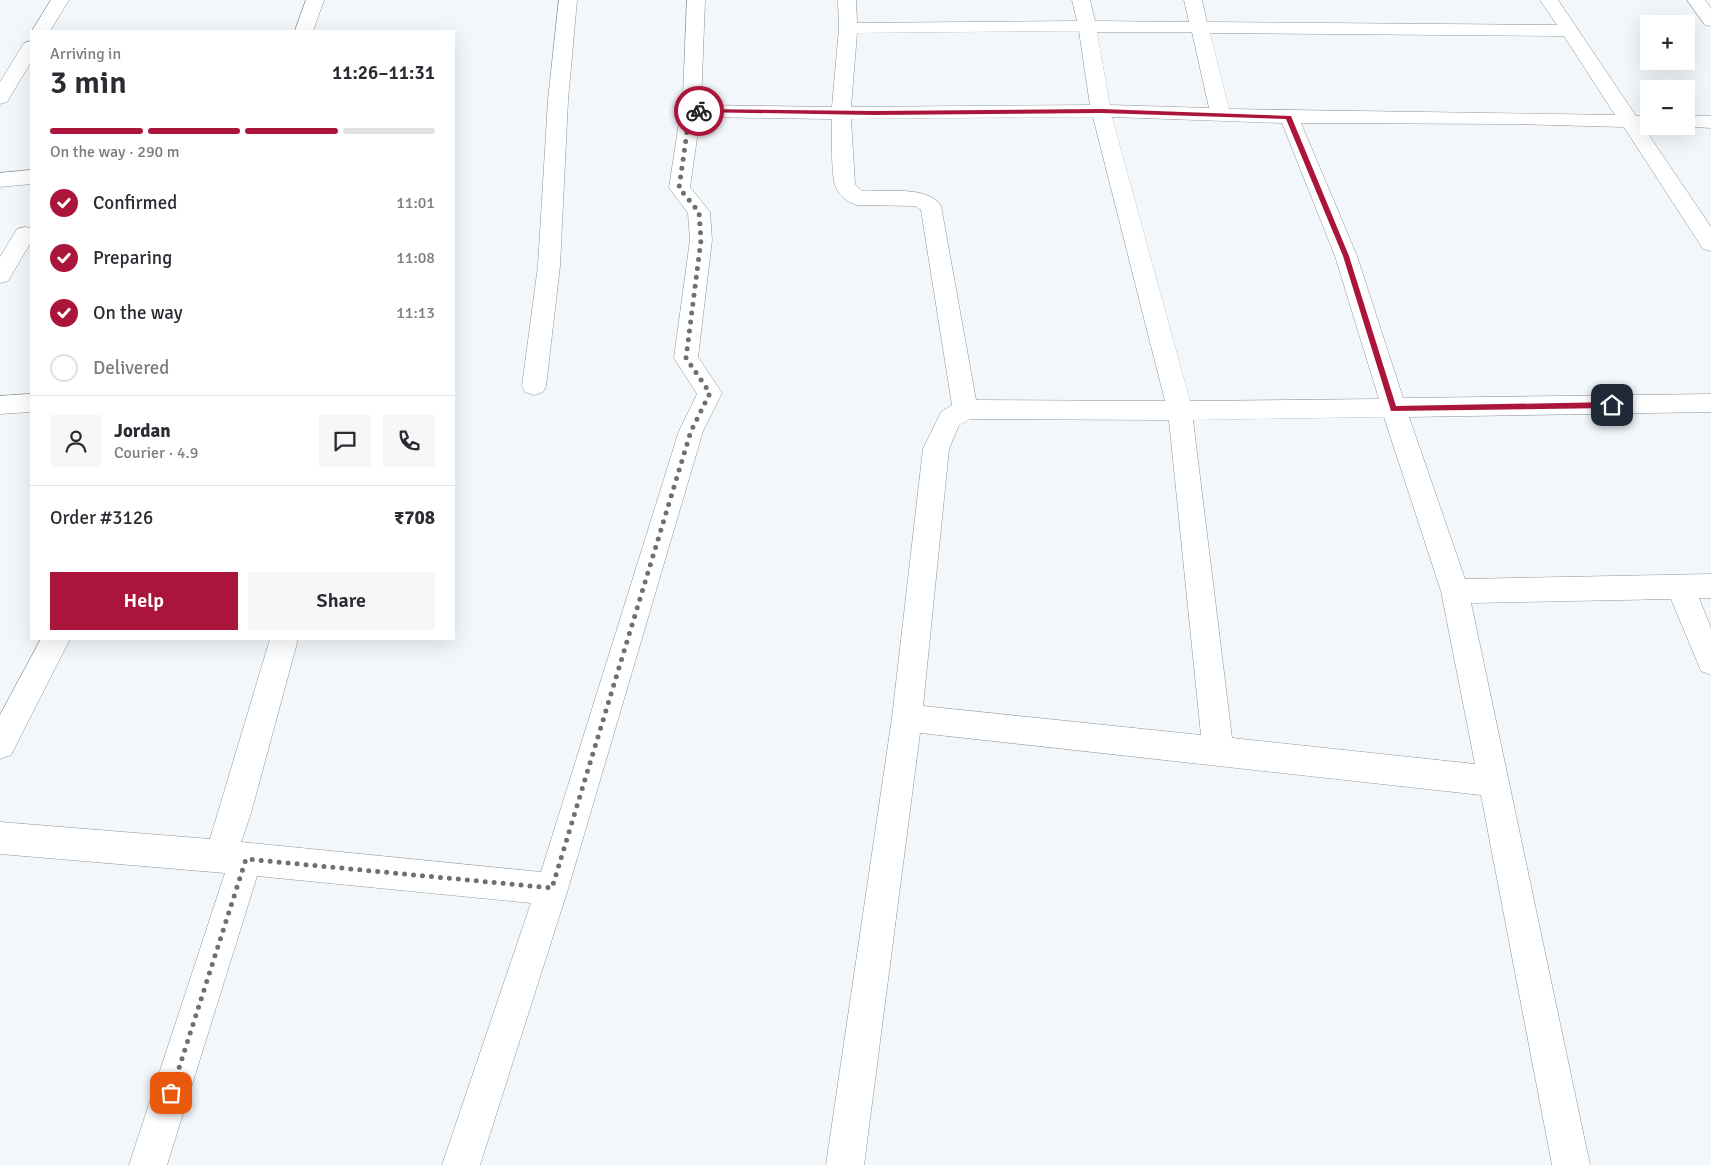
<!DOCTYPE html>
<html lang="en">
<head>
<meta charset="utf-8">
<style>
  body { margin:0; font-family:Signika,sans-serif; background:#f7f7f7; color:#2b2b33; height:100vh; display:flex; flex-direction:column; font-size:19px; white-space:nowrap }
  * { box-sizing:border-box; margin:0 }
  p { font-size:16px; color:#7c7c81 }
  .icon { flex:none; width:28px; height:28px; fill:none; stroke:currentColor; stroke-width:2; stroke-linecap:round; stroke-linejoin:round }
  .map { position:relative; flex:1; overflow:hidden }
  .details { position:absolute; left:30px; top:30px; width:425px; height:610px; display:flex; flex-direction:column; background:#fff; border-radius:0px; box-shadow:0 5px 20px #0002 }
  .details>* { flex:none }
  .tools { position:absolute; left:1640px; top:15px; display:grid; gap:10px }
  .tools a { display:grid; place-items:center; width:55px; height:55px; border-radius:0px; background:#fff; box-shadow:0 5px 20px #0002; font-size:25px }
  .pin { position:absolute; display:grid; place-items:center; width:42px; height:42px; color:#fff; margin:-21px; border-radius:10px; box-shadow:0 2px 8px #0006 }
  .courier { position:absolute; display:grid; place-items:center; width:50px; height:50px; margin:-25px; border:4px solid #ab153b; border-radius:50%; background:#fff; color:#222; box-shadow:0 1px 6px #0007 }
  .headline em { font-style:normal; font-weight:600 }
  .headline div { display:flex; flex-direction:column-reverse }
  .headline { display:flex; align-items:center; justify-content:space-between; height:85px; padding:0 20px }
  h1 { font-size:32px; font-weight:600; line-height:38px }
  .bar { display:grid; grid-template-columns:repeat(4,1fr); gap:8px 5px; align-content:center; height:60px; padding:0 20px }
  .bar i { height:6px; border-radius:4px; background:#e1e1e2 }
  .bar .selected { background:#ab153b }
  .bar p { grid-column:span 4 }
  .line { display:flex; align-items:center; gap:12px; padding:0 20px; border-top:1px solid #e1e1e2 }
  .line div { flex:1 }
  .round { display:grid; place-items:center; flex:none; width:52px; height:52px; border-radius:0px; background:#f7f7f7 }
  ol { padding:0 20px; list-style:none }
  li { display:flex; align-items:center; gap:15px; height:55px }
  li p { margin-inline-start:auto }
  li .icon { padding:5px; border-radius:50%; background:#ab153b; color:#fff; stroke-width:4 }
  li:last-child { color:#7c7c81 }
  li i { width:28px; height:28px; border:2px solid #e1e1e2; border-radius:50% }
  .button { display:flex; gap:10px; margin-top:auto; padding:10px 20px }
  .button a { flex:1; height:58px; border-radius:0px; background:#ab153b; color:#fff; font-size:20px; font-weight:600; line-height:58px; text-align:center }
  .button a+a { background:#f7f7f7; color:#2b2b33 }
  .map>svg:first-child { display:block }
</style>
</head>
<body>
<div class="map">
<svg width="1711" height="1165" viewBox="0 0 1711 1165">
  <rect width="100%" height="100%" fill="#f2f7fb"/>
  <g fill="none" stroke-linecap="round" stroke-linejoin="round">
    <!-- minor casing -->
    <g stroke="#8f9396" stroke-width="1">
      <g id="minor">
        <polygon points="51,0 69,0 50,31 32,31"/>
        <polygon points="306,0 324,0 313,31 295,31"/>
        <polygon points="559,0 577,0 568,100 560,266 546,386 543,392 534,395 525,392 522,386 538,266 548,100"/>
        <path d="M687,0H705L701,105L832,107L839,28L838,0H856L857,23L1077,21L1072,0H1090L1095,21L1189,22L1184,0H1202L1207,22L1557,25L1540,0H1558L1636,116H1649V126H1656L1644,128L1711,227V251L1703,249L1624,127L1513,124L1301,123L1357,256L1403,398L1711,394V412L1409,417L1465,579L1711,574V598H1699L1711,628V675L1701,671L1671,599L1471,603L1590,1165H1552L1481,795L920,733L864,1165H826L892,718L923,449L941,412L952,405L921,210L915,206L857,205C847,202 839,196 835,185C831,171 832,135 832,119L700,117L690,187L710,212L712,240L698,357L722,393L703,431L568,889L480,1165H442L531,903L257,876L167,1165H129L225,873L0,854V822L210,839L270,639H298L251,813L241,842L541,872L679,431L697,394L674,358L690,240L688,213L669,188L683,96ZM1079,31L1090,105L851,107L857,33ZM1097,32H1192L1209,108L1110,105ZM1210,33L1564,36L1615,115L1229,109ZM1093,117L1165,401L976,400L941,206C928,185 884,192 862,191L855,184L851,119ZM1112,117L1282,123L1335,256L1379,399L1190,401ZM1384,417L1441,591L1475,764L1232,738L1193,420ZM970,419L1169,420L1201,735L923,706L949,449L959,425Z"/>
        <polygon points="1687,0 1705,0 1711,8 1711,26 1705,25"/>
        <polygon points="31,41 31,62 7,102 0,104 0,82 24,43"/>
        <polygon points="1686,116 1711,116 1711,128 1679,126 1686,126"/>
        <polygon points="31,170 31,184 0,187 0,173"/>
        <polygon points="25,227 31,228 31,242 8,281 0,283 0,257 17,229"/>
        <polygon points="31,394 31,412 0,414 0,396"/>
        <polygon points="41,639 70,639 11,755 0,759 0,715"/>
      </g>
    </g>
    <!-- minor -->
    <use href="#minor" fill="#fff" fill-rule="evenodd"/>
  </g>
  <!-- route -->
  <polygon fill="#ab153b" points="699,109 873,111 1101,109 1291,116 1349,256 1396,406 1612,402 1615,405 1612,408 1391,411 1343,256 1286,119 1101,113 873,115 697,112"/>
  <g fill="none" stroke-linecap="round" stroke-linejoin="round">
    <!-- done -->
    <polyline stroke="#6d7072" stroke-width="5" stroke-dasharray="0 9" points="171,1093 246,859 552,888 691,431 710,393 686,358 701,240 699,212 679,188 690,111 699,111"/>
  </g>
</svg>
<div class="tools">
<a>+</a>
<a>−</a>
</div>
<div class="pin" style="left:171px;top:1093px;background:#ea580c"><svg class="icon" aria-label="bag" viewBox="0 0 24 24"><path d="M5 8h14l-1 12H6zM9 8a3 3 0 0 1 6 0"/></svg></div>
<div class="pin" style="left:1612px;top:405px;background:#1f2937"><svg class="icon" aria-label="home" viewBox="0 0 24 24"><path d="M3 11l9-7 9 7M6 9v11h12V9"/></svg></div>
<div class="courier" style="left:699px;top:111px"><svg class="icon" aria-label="bike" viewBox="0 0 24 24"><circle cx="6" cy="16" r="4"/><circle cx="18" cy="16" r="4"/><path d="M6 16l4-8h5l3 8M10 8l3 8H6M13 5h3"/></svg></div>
<section class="details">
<div class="headline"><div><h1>3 min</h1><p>Arriving in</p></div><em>11:26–11:31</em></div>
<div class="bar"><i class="selected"></i><i class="selected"></i><i class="selected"></i><i></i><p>On the way · 290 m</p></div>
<ol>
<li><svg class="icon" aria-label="check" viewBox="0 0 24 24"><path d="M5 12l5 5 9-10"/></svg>Confirmed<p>11:01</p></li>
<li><svg class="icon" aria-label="check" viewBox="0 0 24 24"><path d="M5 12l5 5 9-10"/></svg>Preparing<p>11:08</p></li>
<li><svg class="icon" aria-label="check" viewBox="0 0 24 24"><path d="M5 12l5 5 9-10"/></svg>On the way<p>11:13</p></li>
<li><i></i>Delivered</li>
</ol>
<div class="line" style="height:90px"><a class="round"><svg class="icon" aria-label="person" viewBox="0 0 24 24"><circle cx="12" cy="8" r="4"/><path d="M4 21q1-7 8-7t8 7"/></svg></a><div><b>Jordan</b><p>Courier · 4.9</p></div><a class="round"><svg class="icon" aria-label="chat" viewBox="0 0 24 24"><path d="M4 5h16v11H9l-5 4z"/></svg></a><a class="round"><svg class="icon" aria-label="phone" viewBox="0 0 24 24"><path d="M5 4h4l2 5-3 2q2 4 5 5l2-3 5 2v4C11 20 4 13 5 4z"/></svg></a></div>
<div class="line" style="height:65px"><div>Order #3126</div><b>₹708</b></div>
<div class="button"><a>Help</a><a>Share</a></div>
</section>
</div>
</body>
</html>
